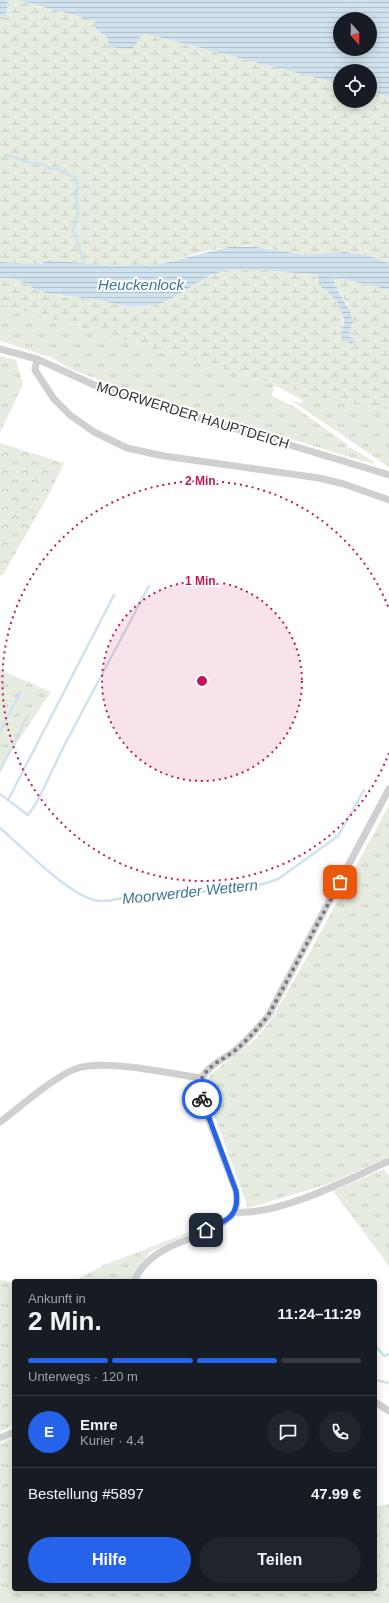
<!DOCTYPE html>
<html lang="de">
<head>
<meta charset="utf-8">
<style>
  body { margin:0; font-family:Arial,sans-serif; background:#20242c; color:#f1f3f6; height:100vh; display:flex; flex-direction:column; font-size:15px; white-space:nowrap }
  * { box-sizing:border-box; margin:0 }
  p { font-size:13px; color:#9ea1a6 }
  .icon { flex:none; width:22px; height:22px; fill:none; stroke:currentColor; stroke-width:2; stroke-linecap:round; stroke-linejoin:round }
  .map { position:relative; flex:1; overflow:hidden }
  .details { position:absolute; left:12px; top:1279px; width:365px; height:312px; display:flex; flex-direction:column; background:#171b24; border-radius:4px; box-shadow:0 2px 10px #0003 }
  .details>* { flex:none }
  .needle { width:26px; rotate:160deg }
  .buttons { position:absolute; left:333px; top:12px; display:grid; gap:8px }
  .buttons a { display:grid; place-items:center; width:44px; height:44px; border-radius:50%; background:#171b24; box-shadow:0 2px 10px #0003; font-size:20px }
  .pin { position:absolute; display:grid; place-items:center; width:34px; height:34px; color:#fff; margin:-17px; border-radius:8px; box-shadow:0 2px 6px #0006 }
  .courier { position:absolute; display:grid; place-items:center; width:40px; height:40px; margin:-20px; border:3px solid #2563eb; border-radius:50%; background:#fff; color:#222; box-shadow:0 1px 5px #0007 }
  .overview em { font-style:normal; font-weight:600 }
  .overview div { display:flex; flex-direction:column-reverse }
  .overview { display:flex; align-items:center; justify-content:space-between; height:68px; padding:0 16px }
  h1 { font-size:26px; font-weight:600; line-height:30px }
  .bar { display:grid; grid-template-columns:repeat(4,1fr); gap:6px 4px; align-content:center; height:48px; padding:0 16px }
  .bar i { height:5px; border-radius:3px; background:#363941 }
  .bar .selected { background:#2563eb }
  .bar p { grid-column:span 4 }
  .line { display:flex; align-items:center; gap:10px; padding:0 16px; border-top:1px solid #363941 }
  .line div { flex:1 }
  .round { display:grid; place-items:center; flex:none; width:42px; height:42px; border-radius:21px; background:#20242c }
  .primary-button { display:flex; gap:8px; margin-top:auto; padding:8px 16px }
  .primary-button a { flex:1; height:46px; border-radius:24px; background:#2563eb; color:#fff; font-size:16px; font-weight:600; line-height:46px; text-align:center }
  .primary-button a+a { background:#20242c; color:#f1f3f6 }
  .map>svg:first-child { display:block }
</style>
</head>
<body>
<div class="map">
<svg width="389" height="1603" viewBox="0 0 389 1603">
  <defs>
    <pattern id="grass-tufts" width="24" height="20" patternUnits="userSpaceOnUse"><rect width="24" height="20" fill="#e6ecdf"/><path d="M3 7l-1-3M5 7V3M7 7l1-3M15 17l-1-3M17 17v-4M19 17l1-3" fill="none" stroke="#c6cbc0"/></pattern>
    <pattern id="forest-crowns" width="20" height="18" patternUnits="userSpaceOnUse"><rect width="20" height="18" fill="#e6ecdf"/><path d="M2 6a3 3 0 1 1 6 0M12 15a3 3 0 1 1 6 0" fill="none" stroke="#c6cbc0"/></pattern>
    <pattern id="wetland-marsh" width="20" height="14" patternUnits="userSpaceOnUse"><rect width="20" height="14" fill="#e6ecdf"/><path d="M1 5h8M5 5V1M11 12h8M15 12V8" fill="none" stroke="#c6cbc0"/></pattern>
    <pattern id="water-rules" width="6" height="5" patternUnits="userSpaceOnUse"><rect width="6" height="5" fill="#cfe2ee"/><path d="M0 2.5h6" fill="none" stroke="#b2c2cd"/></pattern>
  </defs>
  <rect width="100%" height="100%" fill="#fff"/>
  <!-- grass -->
  <g fill="url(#grass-tufts)">
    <path d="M0,304L327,399L389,410V467L292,401L302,403L303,400C292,396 285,389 274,386L272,396L295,407L348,445L346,448L349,449L350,447L374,462L373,464L112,385L71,369L50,357L0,341Z"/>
    <polygon points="0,356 16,360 23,384 0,433"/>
    <polygon points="0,670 51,692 0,768"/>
    <polygon points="389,805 389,1157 328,1184 248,1208 206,1092 206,1084 211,1074 257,1038 272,1018 310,952"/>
    <polygon points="384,1169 389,1176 389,1266 333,1191"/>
    <polygon points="210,1224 150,1252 129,1281 74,1281 104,1265"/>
    <polygon points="0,1280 14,1283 14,1425 0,1432"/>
    <polygon points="14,1437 14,1589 375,1589 375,1507 389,1504 389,1603 0,1603 0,1444"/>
  </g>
  <!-- forest -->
  <polygon fill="url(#forest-crowns)" points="0,443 64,463 49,494 3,575 0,575"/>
  <!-- wetland -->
  <g fill="url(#wetland-marsh)">
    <path d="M8,0H18L96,21V29L107,37L142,33L340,84V101H370V92L389,97V263C361,252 333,257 304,255C288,253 272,248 256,247C220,244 185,257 151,266L143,264L117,266L50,260L40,264L0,262V18L6,16Z"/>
    <polygon points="250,270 315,274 319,286 333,295 341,309 344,327 340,334 346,342 352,338 349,338 347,334 352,327 348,305 334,283 332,279 334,277 389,290 389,410 327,399 0,304 0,278 15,279 39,291 60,296 90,299 132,307 139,307 156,305 169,300 211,275 223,271"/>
  </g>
  <!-- water -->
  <g fill="url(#water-rules)" fill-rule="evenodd">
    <polygon points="0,0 8,0 6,16 0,18"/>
    <path d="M18,0H389V97L370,92V71H340V84L142,33L133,49L109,47L107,37L96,29L95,21ZM340,19H370V49H340Z"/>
    <path d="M229,247H256L305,255L345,252L369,256L389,263V290L334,277V283L350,311L353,323L348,336L355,339V342L351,344L342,339L340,334L344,327C345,310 334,294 319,286L317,276L315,274L250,270L223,271L211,275L169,300L156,305L132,307L91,299L50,294L39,291L15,279L0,278V262L40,264L49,260L117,266L143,264L151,266Z"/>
  </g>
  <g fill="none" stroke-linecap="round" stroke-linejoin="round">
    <!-- stream -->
    <g stroke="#cfe2ee" stroke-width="2.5">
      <polyline points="6,155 14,157 22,161 45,165 50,169 58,169 76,178 78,188 76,196 78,213 73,230 84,263"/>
      <polyline points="0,732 21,691"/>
      <polyline points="0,771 28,715"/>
      <polyline points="0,794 28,815 37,802 65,744 149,586"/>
      <polyline points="8,800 114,595"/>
      <path d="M0,828C24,848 65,892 94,900C110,904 126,895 142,894C186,890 237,896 278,879L338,836L364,790"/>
      <polyline points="375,1345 384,1356 389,1354"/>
      <polyline points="375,1380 389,1383"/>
    </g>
    <!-- street -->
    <g stroke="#d0d0d0" stroke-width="7">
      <polyline points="0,349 37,359 101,388 389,475"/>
      <polyline points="37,359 35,370 54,399 70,415 94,432 127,448 164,456 319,478 344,484 389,500"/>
      <path d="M0,1122C20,1107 56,1075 78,1068C105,1059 171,1074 202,1078"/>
      <path d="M235,1212L237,1201L236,1191L202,1102C201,1094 199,1085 202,1078C208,1066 223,1059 233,1052C247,1041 257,1029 268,1016L389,789"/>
      <path d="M235,1212C279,1216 349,1179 389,1161"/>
      <path d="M134,1281C155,1236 207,1244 235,1212"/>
      <polyline points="375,1402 389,1411"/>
      <polyline points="0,1438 14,1432"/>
    </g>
  </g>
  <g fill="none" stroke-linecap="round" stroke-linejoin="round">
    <!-- done -->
    <path stroke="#7a7a7a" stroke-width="4" stroke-dasharray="0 7.2" d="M202,1099C201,1093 199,1084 202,1078C208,1066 223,1059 233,1052C247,1041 257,1029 268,1016L340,882"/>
    <!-- route -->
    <path stroke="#2563eb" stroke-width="5" d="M202,1099L236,1191C240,1216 227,1221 206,1230"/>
  </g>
  <!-- distance rings -->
  <circle cx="202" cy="681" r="100" fill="#c2185b" fill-opacity=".12"/>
  <g fill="none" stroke="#c2185b" stroke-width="2" stroke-dasharray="2 4">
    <circle cx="202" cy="681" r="100"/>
    <path d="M389 753A200 200 0 1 1 389 609"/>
  </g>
  <g text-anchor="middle" stroke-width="4" stroke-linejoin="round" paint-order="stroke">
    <!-- street labels -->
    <g font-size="14" fill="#333" stroke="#fff">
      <text transform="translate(193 415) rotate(17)" y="5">MOORWERDER HAUPTDEICH</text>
    </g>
    <!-- water labels -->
    <g font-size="15" font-style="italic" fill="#3f7597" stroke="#fff">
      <text x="141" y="290">Heuckenlock</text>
      <text transform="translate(190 892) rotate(-6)" y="5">Moorwerder Wettern</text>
    </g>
  </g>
  <circle cx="202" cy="681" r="6" fill="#c2185b" stroke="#fff" stroke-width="2"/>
  <g font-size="12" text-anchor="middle" font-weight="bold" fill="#c2185b" stroke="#fff" stroke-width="4" stroke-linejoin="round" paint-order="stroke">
    <text x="202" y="485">2 Min.</text>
    <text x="202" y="585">1 Min.</text>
  </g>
</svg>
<div class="buttons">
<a><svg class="needle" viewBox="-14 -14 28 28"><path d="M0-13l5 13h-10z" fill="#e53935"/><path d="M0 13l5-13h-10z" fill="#9ea1a6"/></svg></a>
<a><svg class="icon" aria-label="locate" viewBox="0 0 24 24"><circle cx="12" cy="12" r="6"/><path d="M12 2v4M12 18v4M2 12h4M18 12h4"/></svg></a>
</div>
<div class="pin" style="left:340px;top:882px;background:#ea580c"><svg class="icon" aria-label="bag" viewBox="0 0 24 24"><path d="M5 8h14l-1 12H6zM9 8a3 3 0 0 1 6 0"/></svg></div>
<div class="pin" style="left:206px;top:1230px;background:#1f2937"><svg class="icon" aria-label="home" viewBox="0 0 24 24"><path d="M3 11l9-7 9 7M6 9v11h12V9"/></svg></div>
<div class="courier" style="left:202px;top:1099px"><svg class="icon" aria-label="bike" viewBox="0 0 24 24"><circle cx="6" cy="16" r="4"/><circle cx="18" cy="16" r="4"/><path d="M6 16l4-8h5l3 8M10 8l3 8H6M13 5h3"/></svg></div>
<section class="details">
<div class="overview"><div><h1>2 Min.</h1><p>Ankunft in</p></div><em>11:24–11:29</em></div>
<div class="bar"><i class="selected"></i><i class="selected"></i><i class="selected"></i><i></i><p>Unterwegs · 120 m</p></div>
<div class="line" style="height:72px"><b class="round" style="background:#2563eb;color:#fff">E</b><div><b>Emre</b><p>Kurier · 4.4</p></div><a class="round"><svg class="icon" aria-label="chat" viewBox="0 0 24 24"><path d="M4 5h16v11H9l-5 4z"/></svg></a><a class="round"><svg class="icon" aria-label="phone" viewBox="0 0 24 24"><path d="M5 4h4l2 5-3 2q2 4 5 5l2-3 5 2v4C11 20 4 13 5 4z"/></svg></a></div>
<div class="line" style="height:52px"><div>Bestellung #5897</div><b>47.99 €</b></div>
<div class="primary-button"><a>Hilfe</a><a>Teilen</a></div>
</section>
</div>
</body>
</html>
